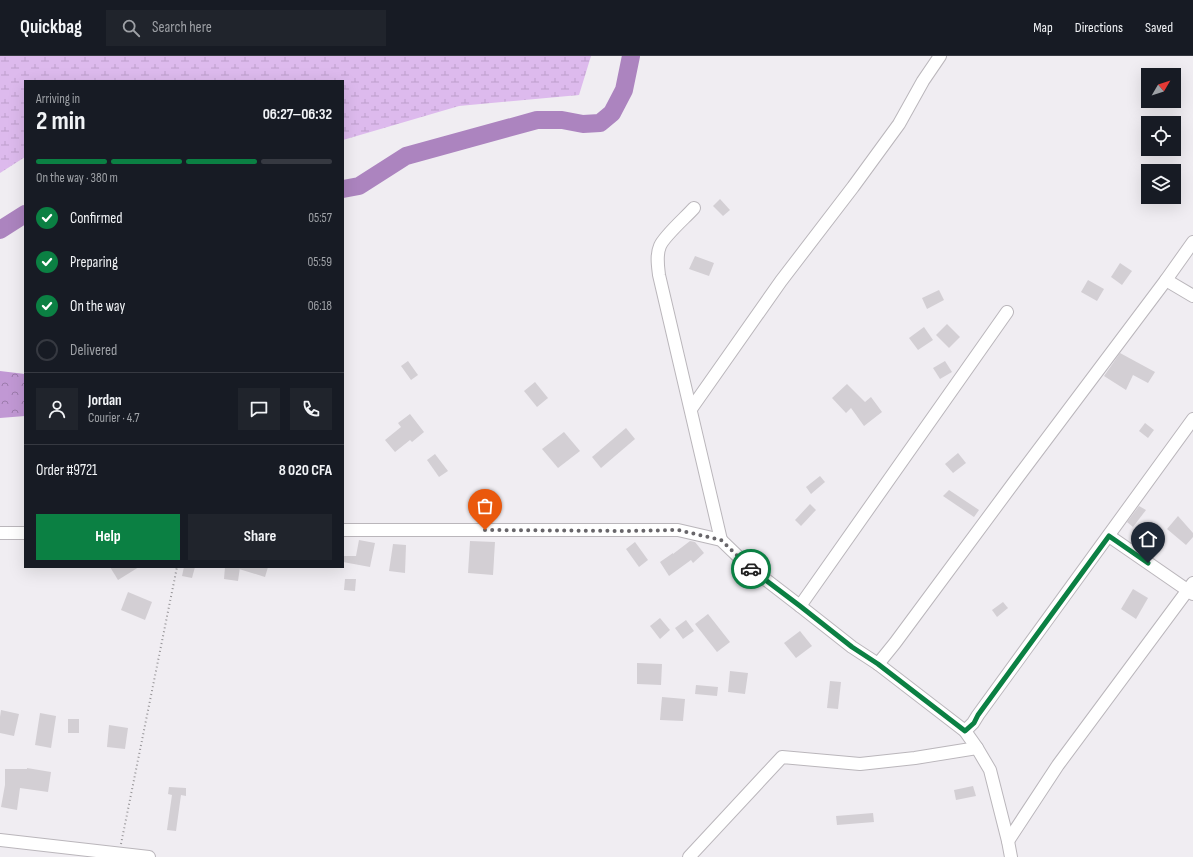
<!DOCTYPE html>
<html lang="en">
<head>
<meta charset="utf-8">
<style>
  body { margin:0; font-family:"Sofia Sans Condensed",sans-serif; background:#20242c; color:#f1f3f6; height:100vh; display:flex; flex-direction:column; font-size:15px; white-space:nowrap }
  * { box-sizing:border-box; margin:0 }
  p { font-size:13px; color:#9ea1a6 }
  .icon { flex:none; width:22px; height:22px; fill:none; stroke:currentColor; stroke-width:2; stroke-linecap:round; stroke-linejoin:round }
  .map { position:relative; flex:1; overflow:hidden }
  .drawer { position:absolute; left:24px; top:24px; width:320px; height:488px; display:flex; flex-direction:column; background:#171b24; border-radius:0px; box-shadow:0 4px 16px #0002 }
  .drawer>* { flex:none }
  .needle { width:26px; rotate:51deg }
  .buttons { position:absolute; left:1141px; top:12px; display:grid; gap:8px }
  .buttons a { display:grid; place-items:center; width:40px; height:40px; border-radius:0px; background:#171b24; box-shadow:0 4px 16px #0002; font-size:20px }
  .pin { position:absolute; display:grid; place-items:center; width:34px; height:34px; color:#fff; margin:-41px -17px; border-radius:50% 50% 50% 0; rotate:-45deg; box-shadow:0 0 4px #0007 }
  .pin .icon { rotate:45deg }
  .courier { position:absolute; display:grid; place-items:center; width:40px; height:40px; margin:-20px; border:3px solid #0b8043; border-radius:50%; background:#fff; color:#222; box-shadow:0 1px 5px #0007 }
  .head em { font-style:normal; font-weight:700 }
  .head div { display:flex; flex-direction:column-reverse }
  .head { display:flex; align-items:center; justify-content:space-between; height:68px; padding:0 12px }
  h1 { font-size:26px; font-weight:700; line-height:30px }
  .bar { display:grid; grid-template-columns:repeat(4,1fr); gap:6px 4px; align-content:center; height:48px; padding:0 12px }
  .bar i { height:5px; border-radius:3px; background:#363941 }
  .bar .current { background:#0b8043 }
  .bar p { grid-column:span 4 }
  .line { display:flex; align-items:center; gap:10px; padding:0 12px; border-top:1px solid #363941 }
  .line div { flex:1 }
  .round { display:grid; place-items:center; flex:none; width:42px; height:42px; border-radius:0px; background:#20242c }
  ol { padding:0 12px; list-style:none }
  li { display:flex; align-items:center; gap:12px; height:44px }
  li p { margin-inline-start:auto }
  li .icon { padding:4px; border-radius:50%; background:#0b8043; color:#fff; stroke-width:4 }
  li:last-child { color:#9ea1a6 }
  li i { width:22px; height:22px; border:2px solid #363941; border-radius:50% }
  .button { display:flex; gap:8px; margin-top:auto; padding:8px 12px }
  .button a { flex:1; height:46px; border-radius:0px; background:#0b8043; color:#fff; font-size:16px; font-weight:700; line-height:46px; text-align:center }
  .button a+a { background:#20242c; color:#f1f3f6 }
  header { display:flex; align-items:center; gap:24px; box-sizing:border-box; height:56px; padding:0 20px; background:#171b24; border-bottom:1px solid #363941 }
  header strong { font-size:19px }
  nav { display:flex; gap:22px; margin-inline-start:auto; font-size:14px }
  .search { width:280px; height:36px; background:#20242c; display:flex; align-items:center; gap:10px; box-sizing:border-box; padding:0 14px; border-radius:0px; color:#9ea1a6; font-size:15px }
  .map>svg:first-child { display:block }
</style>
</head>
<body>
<header>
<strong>Quickbag</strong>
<div class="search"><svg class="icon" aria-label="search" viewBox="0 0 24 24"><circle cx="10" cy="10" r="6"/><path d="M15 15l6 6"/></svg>Search here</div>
<nav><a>Map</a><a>Directions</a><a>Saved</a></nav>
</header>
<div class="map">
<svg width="1193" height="801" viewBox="0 0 1193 801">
  <defs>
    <pattern id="forest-crowns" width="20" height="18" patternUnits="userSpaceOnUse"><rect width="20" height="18" fill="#c198d4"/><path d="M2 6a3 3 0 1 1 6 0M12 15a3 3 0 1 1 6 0" fill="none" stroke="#9c7bac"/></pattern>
    <pattern id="wetland-marsh" width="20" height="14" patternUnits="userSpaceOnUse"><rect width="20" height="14" fill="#ddbaed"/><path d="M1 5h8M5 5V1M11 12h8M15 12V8" fill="none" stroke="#bd9fcb"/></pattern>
  </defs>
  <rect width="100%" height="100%" fill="#f0edf2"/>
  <!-- forest -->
  <polygon fill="url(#forest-crowns)" points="0,315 25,318 25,360 0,362"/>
  <!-- wetland -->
  <polygon fill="url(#wetland-marsh)" points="0,0 591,0 579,39 459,50 343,84 343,25 25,25 25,101 0,117"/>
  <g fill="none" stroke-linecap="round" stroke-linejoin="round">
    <!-- river -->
    <g stroke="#ac84bf" stroke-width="18">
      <polyline points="343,133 359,130 406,100 537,64 562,64 583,68 600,67 612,57 624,34 631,0"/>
      <polyline points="0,174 25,158"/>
    </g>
  </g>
  <!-- building -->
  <g fill="#d3cfd4">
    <polygon points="720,143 730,154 723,160 713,150"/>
    <polygon points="695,200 714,207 709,220 689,213"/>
    <polygon points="1120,207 1132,215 1122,229 1111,221"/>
    <polygon points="1088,224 1104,233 1097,245 1081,236"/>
    <polygon points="939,234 944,244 927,253 922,242"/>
    <polygon points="947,268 960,281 949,292 936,279"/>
    <polygon points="924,271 933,284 918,294 909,282"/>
    <polygon points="1120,297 1155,316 1148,327 1133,319 1126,334 1104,320"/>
    <polygon points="408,305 418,319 411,324 401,310"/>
    <polygon points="945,305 952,316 940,323 933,312"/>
    <polygon points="535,326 548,342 537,351 524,335"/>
    <polygon points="847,328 865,346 871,341 882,356 864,370 851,352 846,357 832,342"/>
    <polygon points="410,358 424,376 412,386 410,384 395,396 385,384 401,371 398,367"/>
    <polygon points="1145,367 1154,374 1148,382 1139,375"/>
    <polygon points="626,372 635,383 601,412 592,401"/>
    <polygon points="564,376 580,395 558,412 542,393"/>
    <polygon points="958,397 966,407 953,417 945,408"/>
    <polygon points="435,398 448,415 439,421 427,404"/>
    <polygon points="820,420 825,426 811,438 806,431"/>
    <polygon points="949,434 979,454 974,461 943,440"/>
    <polygon points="810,448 816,454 801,470 795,464"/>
    <polygon points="1139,450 1146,454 1133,471 1127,466"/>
    <polygon points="1178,460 1193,477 1193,481 1186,489 1167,473"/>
    <polygon points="359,484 375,487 370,511 343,506 343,500 356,500"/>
    <polygon points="470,485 495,486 493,519 468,517"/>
    <polygon points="690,485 695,486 704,497 693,507 691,504 669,520 660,506 673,497 673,498"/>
    <polygon points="635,486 648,504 639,511 626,493"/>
    <polygon points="393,488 406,489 405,517 389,515"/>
    <polygon points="110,511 139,511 118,524"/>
    <polygon points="184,511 195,511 192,522 182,520"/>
    <polygon points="225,511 240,511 238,525 224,523"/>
    <polygon points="240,511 268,511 265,521 239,513"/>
    <polygon points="345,523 356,523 355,535 344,534"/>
    <polygon points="1133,533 1148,542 1136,563 1121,553"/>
    <polygon points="128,536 152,546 145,564 121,554"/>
    <polygon points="1003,546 1008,552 997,561 992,554"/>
    <polygon points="708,558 730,586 717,596 695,568"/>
    <polygon points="660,562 670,574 660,583 650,570"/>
    <polygon points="686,564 694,575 683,583 675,572"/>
    <polygon points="800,575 812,590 796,602 784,587"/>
    <polygon points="637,607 662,608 661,629 637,628"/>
    <polygon points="730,615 748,617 745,638 728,636"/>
    <polygon points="830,625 841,626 838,653 827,652"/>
    <polygon points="696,629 718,631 717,640 695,638"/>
    <polygon points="662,641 685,643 683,665 660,664"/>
    <polygon points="1,654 19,658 14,680 0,677 0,661"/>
    <polygon points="40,657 56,660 51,692 35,689"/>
    <rect x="68" y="663" width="11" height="14"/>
    <polygon points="109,669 128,672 125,693 107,691"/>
    <polygon points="27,712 51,716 48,736 20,732 17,754 1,751 5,729 5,713 27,713"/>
    <polygon points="973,730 976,740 956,744 954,734"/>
    <polygon points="169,731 186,732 186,740 181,739 176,775 167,774 172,739 168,738"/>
    <polygon points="873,757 874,766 837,769 836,760"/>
  </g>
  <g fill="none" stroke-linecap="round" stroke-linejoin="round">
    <!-- minor casing -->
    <g stroke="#bab6bb" stroke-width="14">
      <g id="minor">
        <path d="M694,152C686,161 664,180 660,190C656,199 658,210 659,219L721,484"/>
        <polyline points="1166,224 1193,240"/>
        <polyline points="691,353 781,225 853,131 899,68 923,25 940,0"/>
        <polyline points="343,474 678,474 721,484 748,510 800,550 852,591 878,608 965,675 977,692 990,714 1008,785 1011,801"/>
        <polyline points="0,477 25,477"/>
        <polyline points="1109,480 1193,538"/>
        <polyline points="800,550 1007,256"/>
        <polyline points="878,608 895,587 1015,425 1166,224 1193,186"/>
        <polyline points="965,675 973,667 978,659 1193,363"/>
        <polyline points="0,784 149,801"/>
        <polyline points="1008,785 1058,709 1193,527"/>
        <polyline points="689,801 782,701 860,708 915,702 977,692"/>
      </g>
    </g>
    <!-- path -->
    <polyline stroke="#969497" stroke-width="2" stroke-dasharray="1 3" stroke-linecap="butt" points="121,788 177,511"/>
    <!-- minor -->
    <use href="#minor" stroke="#fff" stroke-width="12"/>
  </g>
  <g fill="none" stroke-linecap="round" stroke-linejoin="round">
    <!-- done -->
    <polyline stroke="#68666a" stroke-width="4" stroke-dasharray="0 7.2" points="485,474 629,475 678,474 721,484 751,513"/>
    <!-- route -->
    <polyline stroke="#0b8043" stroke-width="5" points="751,513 800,550 852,591 878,608 965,675 974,667 978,659 1109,480 1148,507"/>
  </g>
</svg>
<div class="buttons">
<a><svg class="needle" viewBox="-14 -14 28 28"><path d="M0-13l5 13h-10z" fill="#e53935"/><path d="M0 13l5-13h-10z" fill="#9ea1a6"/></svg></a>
<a><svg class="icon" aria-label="locate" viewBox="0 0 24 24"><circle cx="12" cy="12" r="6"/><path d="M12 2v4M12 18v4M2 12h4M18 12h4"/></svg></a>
<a><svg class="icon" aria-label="layers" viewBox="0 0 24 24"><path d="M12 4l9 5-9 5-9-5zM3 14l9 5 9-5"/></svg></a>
</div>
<div class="pin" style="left:485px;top:474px;background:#ea580c"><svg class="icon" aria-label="bag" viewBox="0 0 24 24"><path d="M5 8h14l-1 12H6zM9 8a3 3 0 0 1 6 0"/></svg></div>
<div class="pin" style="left:1148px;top:507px;background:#1f2937"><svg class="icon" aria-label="home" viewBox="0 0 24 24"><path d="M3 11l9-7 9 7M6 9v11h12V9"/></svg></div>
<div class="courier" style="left:751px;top:513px"><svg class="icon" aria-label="car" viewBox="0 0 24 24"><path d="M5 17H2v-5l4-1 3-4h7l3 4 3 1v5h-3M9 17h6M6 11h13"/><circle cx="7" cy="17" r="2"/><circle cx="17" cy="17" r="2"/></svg></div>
<section class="drawer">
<div class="head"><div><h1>2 min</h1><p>Arriving in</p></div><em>06:27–06:32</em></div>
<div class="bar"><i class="current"></i><i class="current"></i><i class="current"></i><i></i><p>On the way · 380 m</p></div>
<ol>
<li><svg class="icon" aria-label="check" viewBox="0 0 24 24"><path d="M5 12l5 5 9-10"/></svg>Confirmed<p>05:57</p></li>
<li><svg class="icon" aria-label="check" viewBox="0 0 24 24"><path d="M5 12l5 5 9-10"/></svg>Preparing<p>05:59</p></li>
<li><svg class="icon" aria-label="check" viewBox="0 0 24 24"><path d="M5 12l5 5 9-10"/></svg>On the way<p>06:18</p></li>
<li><i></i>Delivered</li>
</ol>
<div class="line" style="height:72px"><a class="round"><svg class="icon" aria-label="person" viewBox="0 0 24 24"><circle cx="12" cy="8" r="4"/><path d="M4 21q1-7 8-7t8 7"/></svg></a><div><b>Jordan</b><p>Courier · 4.7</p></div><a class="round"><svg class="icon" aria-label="chat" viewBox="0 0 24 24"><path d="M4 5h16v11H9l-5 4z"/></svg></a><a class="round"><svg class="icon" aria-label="phone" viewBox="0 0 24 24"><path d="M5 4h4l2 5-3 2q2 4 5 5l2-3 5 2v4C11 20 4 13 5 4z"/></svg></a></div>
<div class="line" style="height:52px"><div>Order #9721</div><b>8 020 CFA</b></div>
<div class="button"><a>Help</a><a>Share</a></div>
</section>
</div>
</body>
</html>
